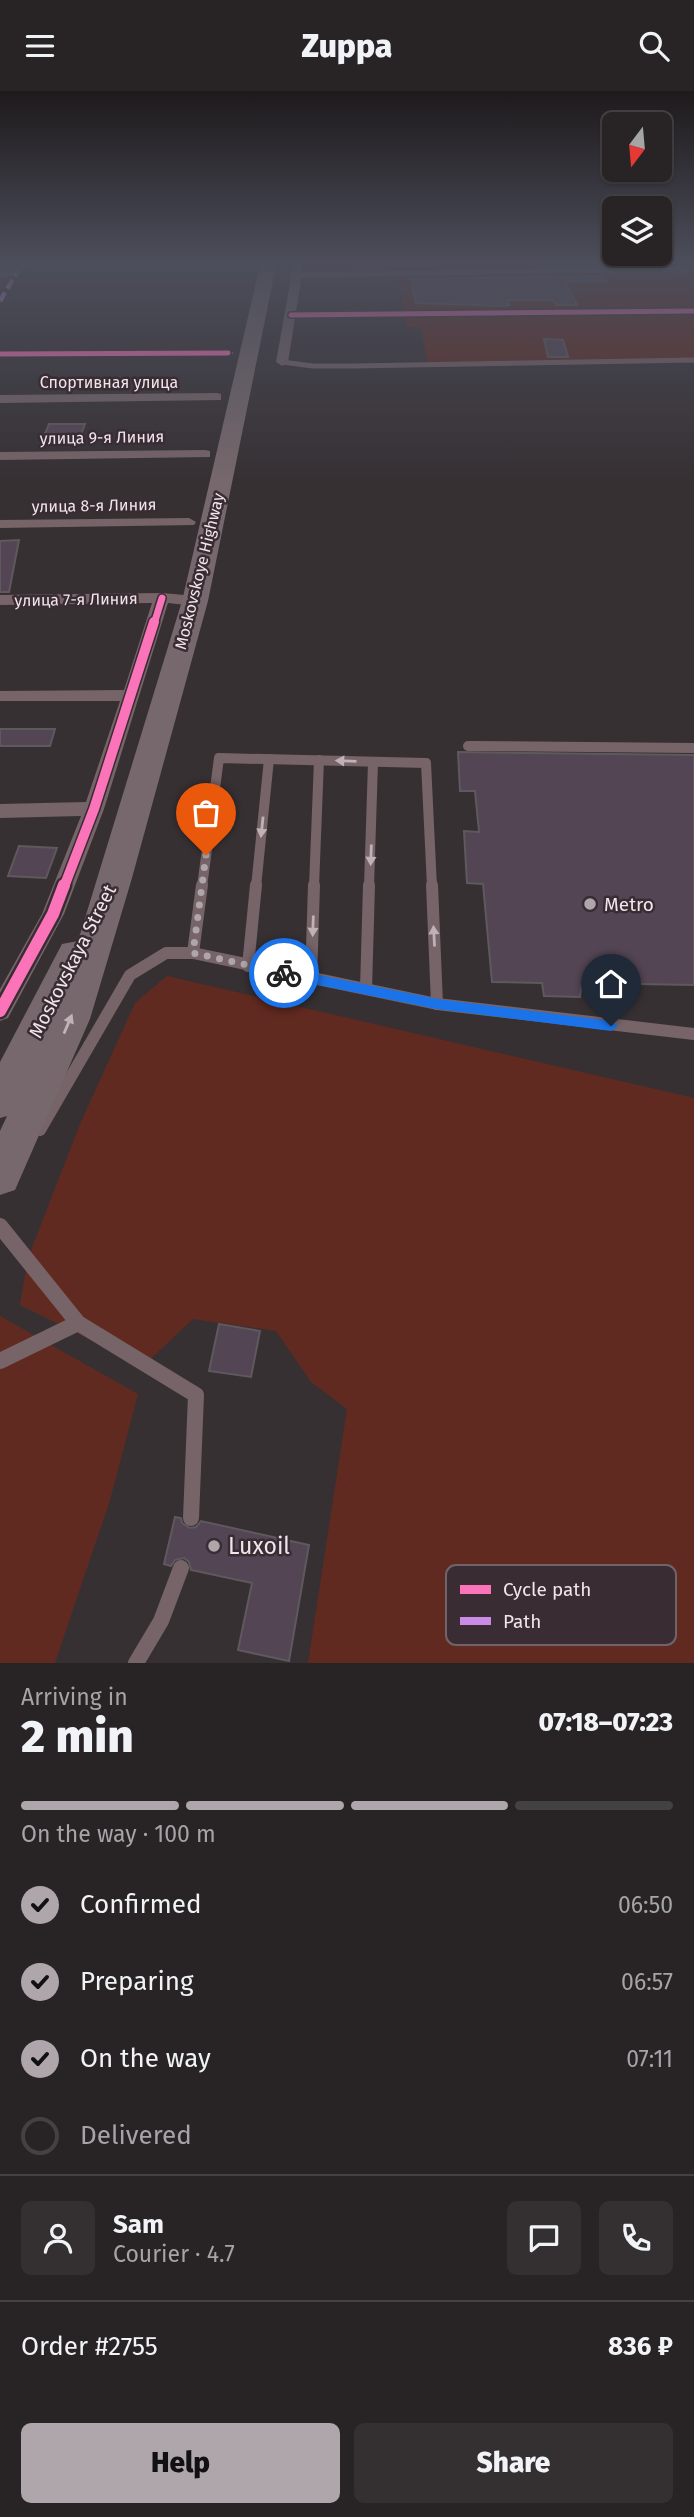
<!DOCTYPE html>
<html lang="en">
<head>
<meta charset="utf-8">
<style>
  body { margin:0; font-family:"Fira Sans",sans-serif; background:#343032; color:#f1f3f6; height:100vh; display:flex; flex-direction:column; font-size:26px; white-space:nowrap }
  * { box-sizing:border-box; margin:0 }
  p { font-size:23px; color:#a5a4a7 }
  .icon { flex:none; width:38px; height:38px; fill:none; stroke:currentColor; stroke-width:2; stroke-linecap:round; stroke-linejoin:round }
  .map { position:relative; height:1572px; overflow:hidden }
  .sheet { display:flex; flex-direction:column; background:#282426; flex:1 }
  .sheet>* { flex:none }
  .needle { width:46px; rotate:196deg }
  .tools { position:absolute; left:602px; top:21px; display:grid; gap:14px }
  .tools a { display:grid; place-items:center; width:70px; height:70px; border-radius:10px; background:#282426; box-shadow:0 2px 5px #0004,0 0 0 2px #444143; font-size:35px }
  .pin { position:absolute; display:grid; place-items:center; width:60px; height:60px; color:#fff; margin:-72px -30px; border-radius:50% 50% 50% 0; rotate:-45deg; box-shadow:0 0 7px #0007 }
  .pin .icon { rotate:45deg }
  .courier { position:absolute; display:grid; place-items:center; width:70px; height:70px; margin:-35px; border:5px solid #1a73e8; border-radius:50%; background:#fff; color:#222; box-shadow:0 2px 9px #0007 }
  .summary em { font-style:normal; font-weight:800 }
  .summary div { display:flex; flex-direction:column-reverse }
  .summary { display:flex; align-items:center; justify-content:space-between; height:119px; padding:0 21px }
  h1 { font-size:46px; font-weight:800; line-height:52px }
  .bar { display:grid; grid-template-columns:repeat(4,1fr); gap:10px 7px; align-content:center; height:84px; padding:0 21px }
  .bar i { height:9px; border-radius:5px; background:#444143 }
  .bar .selected { background:#aea6aa }
  .bar p { grid-column:span 4 }
  .line { display:flex; align-items:center; gap:18px; padding:0 21px; border-top:2px solid #444143 }
  .line div { flex:1 }
  .round { display:grid; place-items:center; flex:none; width:74px; height:74px; border-radius:10px; background:#343032 }
  ol { padding:0 21px; list-style:none }
  li { display:flex; align-items:center; gap:21px; height:77px }
  li p { margin-inline-start:auto }
  li .icon { padding:7px; border-radius:50%; background:#aea6aa; color:#111; stroke-width:4 }
  li:last-child { color:#a5a4a7 }
  li i { width:38px; height:38px; border:4px solid #444143; border-radius:50% }
  .cta { display:flex; gap:14px; margin-top:auto; padding:14px 21px }
  .cta a { flex:1; height:80px; border-radius:10px; background:#aea6aa; color:#111; font-size:28px; font-weight:800; line-height:80px; text-align:center }
  .cta a+a { background:#343032; color:#f1f3f6 }
  header { display:flex; justify-content:space-between; align-items:center; height:91px; padding:0 21px; background:#282426; font-size:32px; font-weight:800 }
  .map>svg:first-child { display:block }
</style>
</head>
<body>
<header><svg class="icon" aria-label="menu" viewBox="0 0 24 24"><path d="M4 6h16M4 12h16M4 18h16"/></svg>Zuppa<svg class="icon" aria-label="search" viewBox="0 0 24 24"><circle cx="10" cy="10" r="6"/><path d="M15 15l6 6"/></svg></header>
<div class="map">
<svg width="694" height="1572" viewBox="0 0 694 1572">
  <rect width="100%" height="100%" fill="#363033"/>
  <!-- green -->
  <g fill="#612a20">
    <polygon points="285,170 694,170 694,272 428,276 421,236 406,236 399,186 281,189"/>
    <polygon points="167,885 694,1007 694,1572 308,1572 347,1318 311,1291 276,1240 193,1228 143,1275 20,1214 28,1167 80,1033 135,912"/>
    <polygon points="0,1225 138,1303 110,1409 55,1572 0,1572"/>
  </g>
  <!-- building -->
  <g fill="#544555" stroke="#5e595c" stroke-width="2">
    <polygon points="602,185 605,190 565,190 577,214 556,214 553,209 508,209 509,214 506,215 416,212 411,188"/>
    <polygon points="544,248 563,249 568,266 548,266"/>
    <polygon points="49,333 85,333 78,352 41,352"/>
    <polygon points="19,449 9,501 0,501 0,450"/>
    <polygon points="0,638 55,638 50,655 0,655"/>
    <polygon points="458,661 694,664 694,894 582,892 580,906 544,905 542,892 492,891 483,793 467,792 464,740 479,741 475,700 460,700"/>
    <polygon points="19,755 57,757 46,787 8,785"/>
    <polygon points="219,1233 260,1240 251,1286 209,1280"/>
    <polygon points="175,1426 181,1427 182,1432 190,1437 196,1436 201,1430 309,1454 289,1570 238,1559 252,1492 191,1479 189,1471 184,1467 175,1469 171,1475 164,1473"/>
  </g>
  <g fill="none" stroke-linecap="round" stroke-linejoin="round">
    <!-- service-far3 -->
    <g stroke="#766468" stroke-width="5">
      <polyline points="16,183 27,170"/>
      <polyline points="297,184 694,178"/>
      <polyline points="282,271 313,275 353,275 694,269"/>
    </g>
    <!-- service-far2 -->
    <g stroke="#766468" stroke-width="10">
      <polyline points="468,655 694,657"/>
      <polyline points="202,796 219,667 426,672 432,796"/>
      <polyline points="256,796 269,668"/>
      <polyline points="314,796 319,669"/>
      <polyline points="369,796 373,671"/>
    </g>
    <!-- service-far1 -->
    <g stroke="#766468" stroke-width="12">
      <polyline points="432,794 437,913"/>
      <polyline points="193,862 202,794"/>
      <polyline points="248,875 256,794"/>
      <polyline points="311,888 314,794"/>
      <polyline points="366,898 369,794"/>
      <polyline points="40,1039 130,884 166,862 193,862 437,913 694,943"/>
    </g>
    <!-- service -->
    <g stroke="#766468" stroke-width="16">
      <polyline points="0,1135 78,1232 196,1304 191,1427"/>
      <polyline points="0,1270 78,1232"/>
      <polyline points="136,1572 161,1530 181,1477"/>
    </g>
    <!-- minor -->
    <g fill="#766468" fill-rule="evenodd">
      <polygon points="294,170 304,170 296,221 694,217 694,223 295,227 288,271 282,275 276,271"/>
      <polygon points="0,181 16,180 21,183 0,187"/>
      <polygon points="0,260 228,259 234,262 228,265 0,266"/>
      <polygon points="217,302 221,303 221,309 0,312 0,304"/>
      <polygon points="205,359 210,360 210,366 0,369 0,361"/>
      <polygon points="189,427 196,431 194,434 0,437 0,429"/>
      <polygon points="162,502 195,505 203,510 195,515 168,512 104,718 64,823 8,927 0,930 0,898 42,823 81,725 0,727 0,713 86,711 120,610 0,610 0,600 124,599 152,512 0,514 0,504"/>
    </g>
    <!-- trunk -->
    <polygon fill="#76686c" fill-rule="evenodd" points="261,170 277,170 208,510 132,787 90,928 15,1099 0,1104 0,1040 7,1025 0,1027 0,971 62,853 78,850 182,510"/>
    <!-- quiet -->
    <polyline stroke="#ca8be6" stroke-width="4.5" stroke-dasharray="10 4.5" stroke-linecap="butt" points="0,210 16,183"/>
    <!-- cycleway-far3 casing -->
    <g stroke="#3a2c33" stroke-width="8">
      <g id="cycleway-far3">
        <polyline points="291,224 694,220"/>
        <polyline points="0,263 228,262"/>
      </g>
    </g>
    <!-- cycleway-far2 casing -->
    <g stroke="#3a2c33" stroke-width="10">
      <polyline id="cycleway-far2" points="154,533 162,507"/>
    </g>
    <!-- cycleway-far1 casing -->
    <g stroke="#3a2c33" stroke-width="13">
      <polyline id="cycleway-far1" points="64,796 94,718 154,531"/>
    </g>
    <!-- cycleway casing -->
    <g stroke="#3a2c33" stroke-width="17">
      <polyline id="cycleway" points="0,920 53,823 64,794"/>
    </g>
    <!-- cycleway-far3 -->
    <use href="#cycleway-far3" stroke="#fb73b8" stroke-width="5"/>
    <!-- cycleway-far2 -->
    <use href="#cycleway-far2" stroke="#fb73b8" stroke-width="7"/>
    <!-- cycleway-far1 -->
    <use href="#cycleway-far1" stroke="#fb73b8" stroke-width="10"/>
    <!-- cycleway -->
    <use href="#cycleway" stroke="#fb73b8" stroke-width="12"/>
  </g>
  <!-- one-way arrows -->
  <defs><path id="oneway-solid" d="M-6-.8H1V-3.2L6.5 0L1 3.2V.8H-6Z" transform="scale(1.75)"/></defs>
  <g fill="#bfb1b6">
    <use href="#oneway-solid" transform="translate(346 670) rotate(-178)"/>
    <use href="#oneway-solid" transform="translate(262 736) rotate(96)"/>
    <use href="#oneway-solid" transform="translate(371 764) rotate(92)"/>
    <use href="#oneway-solid" transform="translate(313 835) rotate(92)"/>
    <use href="#oneway-solid" transform="translate(434 845) rotate(-93)"/>
  </g>
  <use fill="#bfb3b8" href="#oneway-solid" transform="translate(68 933) rotate(-67)"/>
  <!-- sky -->
  <linearGradient id="sky" x2="0" y2="1"><stop stop-color="#1e1a1c"/><stop offset="0.44" stop-color="#4c4e5b"/><stop offset="1" stop-color="#4c4e5b" stop-opacity="0"/></linearGradient>
  <rect width="694" height="390" fill="url(#sky)"/>
  <!-- route -->
  <polygon fill="#1a73e8" points="284,877 437,908 611,930 618,935 611,940 437,918 284,887 278,882"/>
  <g fill="none" stroke-linecap="round" stroke-linejoin="round">
    <!-- done -->
    <polyline stroke="#aea6aa" stroke-width="7" stroke-dasharray="0 12.6" points="206,764 193,862 284,882"/>
  </g>
  <!-- markers -->
  <g fill="#aea6aa" stroke="#3a2c33" stroke-width="2.5">
    <circle cx="590" cy="813" r="7"/>
    <circle cx="214" cy="1455" r="7"/>
  </g>
  <g text-anchor="middle" stroke-width="5" stroke-linejoin="round" paint-order="stroke">
    <!-- far-street labels -->
    <g font-size="16" fill="#efe5ea" stroke="#3a2c33">
      <text x="109" y="297">Спортивная улица</text>
      <text transform="translate(102 346) rotate(-1)" y="6">улица 9-я Линия</text>
      <text transform="translate(94 414) rotate(-1)" y="6">улица 8-я Линия</text>
      <text transform="translate(199 480) rotate(-76)" y="6">Moskovskoye Highway</text>
      <text transform="translate(76 508) rotate(-1)" y="6">улица 7-я Линия</text>
    </g>
    <!-- poi labels -->
    <g font-size="19" fill="#efe5ea" stroke="#3a2c33" text-anchor="start">
      <text x="604" y="820">Metro</text>
    </g>
    <!-- street labels -->
    <g font-size="19" fill="#efe5ea" stroke="#3a2c33">
      <text transform="translate(72 870) rotate(-63)" y="7">Moskovskaya Street</text>
    </g>
    <!-- near-poi labels -->
    <g font-size="23" fill="#efe5ea" stroke="#3a2c33" text-anchor="start">
      <text x="228" y="1463">Luxoil</text>
    </g>
  </g>
  <!-- legend -->
  <rect x="446" y="1474" width="230" height="80" rx="10" fill="#3a2c33" stroke="#70646a" stroke-width="2"/>
  <rect x="460" y="1494" width="31" height="9" fill="#fb73b8"/>
  <rect x="460" y="1526" width="31" height="8" fill="#ca8be6"/>
  <g font-size="19" fill="#efe5ea">
    <text x="503" y="1505">Cycle path</text>
    <text x="503" y="1537">Path</text>
  </g>
</svg>
<div class="tools">
<a><svg class="needle" viewBox="-14 -14 28 28"><path d="M0-13l5 13h-10z" fill="#e53935"/><path d="M0 13l5-13h-10z" fill="#a5a4a7"/></svg></a>
<a><svg class="icon" aria-label="layers" viewBox="0 0 24 24"><path d="M12 4l9 5-9 5-9-5zM3 14l9 5 9-5"/></svg></a>
</div>
<div class="pin" style="left:206px;top:764px;background:#ea580c"><svg class="icon" aria-label="bag" viewBox="0 0 24 24"><path d="M5 8h14l-1 12H6zM9 8a3 3 0 0 1 6 0"/></svg></div>
<div class="pin" style="left:611px;top:935px;background:#1f2937"><svg class="icon" aria-label="home" viewBox="0 0 24 24"><path d="M3 11l9-7 9 7M6 9v11h12V9"/></svg></div>
<div class="courier" style="left:284px;top:882px"><svg class="icon" aria-label="bike" viewBox="0 0 24 24"><circle cx="6" cy="16" r="4"/><circle cx="18" cy="16" r="4"/><path d="M6 16l4-8h5l3 8M10 8l3 8H6M13 5h3"/></svg></div>
</div>
<section class="sheet">
<div class="summary"><div><h1>2 min</h1><p>Arriving in</p></div><em>07:18–07:23</em></div>
<div class="bar"><i class="selected"></i><i class="selected"></i><i class="selected"></i><i></i><p>On the way · 100 m</p></div>
<ol>
<li><svg class="icon" aria-label="check" viewBox="0 0 24 24"><path d="M5 12l5 5 9-10"/></svg>Confirmed<p>06:50</p></li>
<li><svg class="icon" aria-label="check" viewBox="0 0 24 24"><path d="M5 12l5 5 9-10"/></svg>Preparing<p>06:57</p></li>
<li><svg class="icon" aria-label="check" viewBox="0 0 24 24"><path d="M5 12l5 5 9-10"/></svg>On the way<p>07:11</p></li>
<li><i></i>Delivered</li>
</ol>
<div class="line" style="height:126px"><a class="round"><svg class="icon" aria-label="person" viewBox="0 0 24 24"><circle cx="12" cy="8" r="4"/><path d="M4 21q1-7 8-7t8 7"/></svg></a><div><b>Sam</b><p>Courier · 4.7</p></div><a class="round"><svg class="icon" aria-label="chat" viewBox="0 0 24 24"><path d="M4 5h16v11H9l-5 4z"/></svg></a><a class="round"><svg class="icon" aria-label="phone" viewBox="0 0 24 24"><path d="M5 4h4l2 5-3 2q2 4 5 5l2-3 5 2v4C11 20 4 13 5 4z"/></svg></a></div>
<div class="line" style="height:91px"><div>Order #2755</div><b>836 ₽</b></div>
<div class="cta"><a>Help</a><a>Share</a></div>
</section>
</body>
</html>
